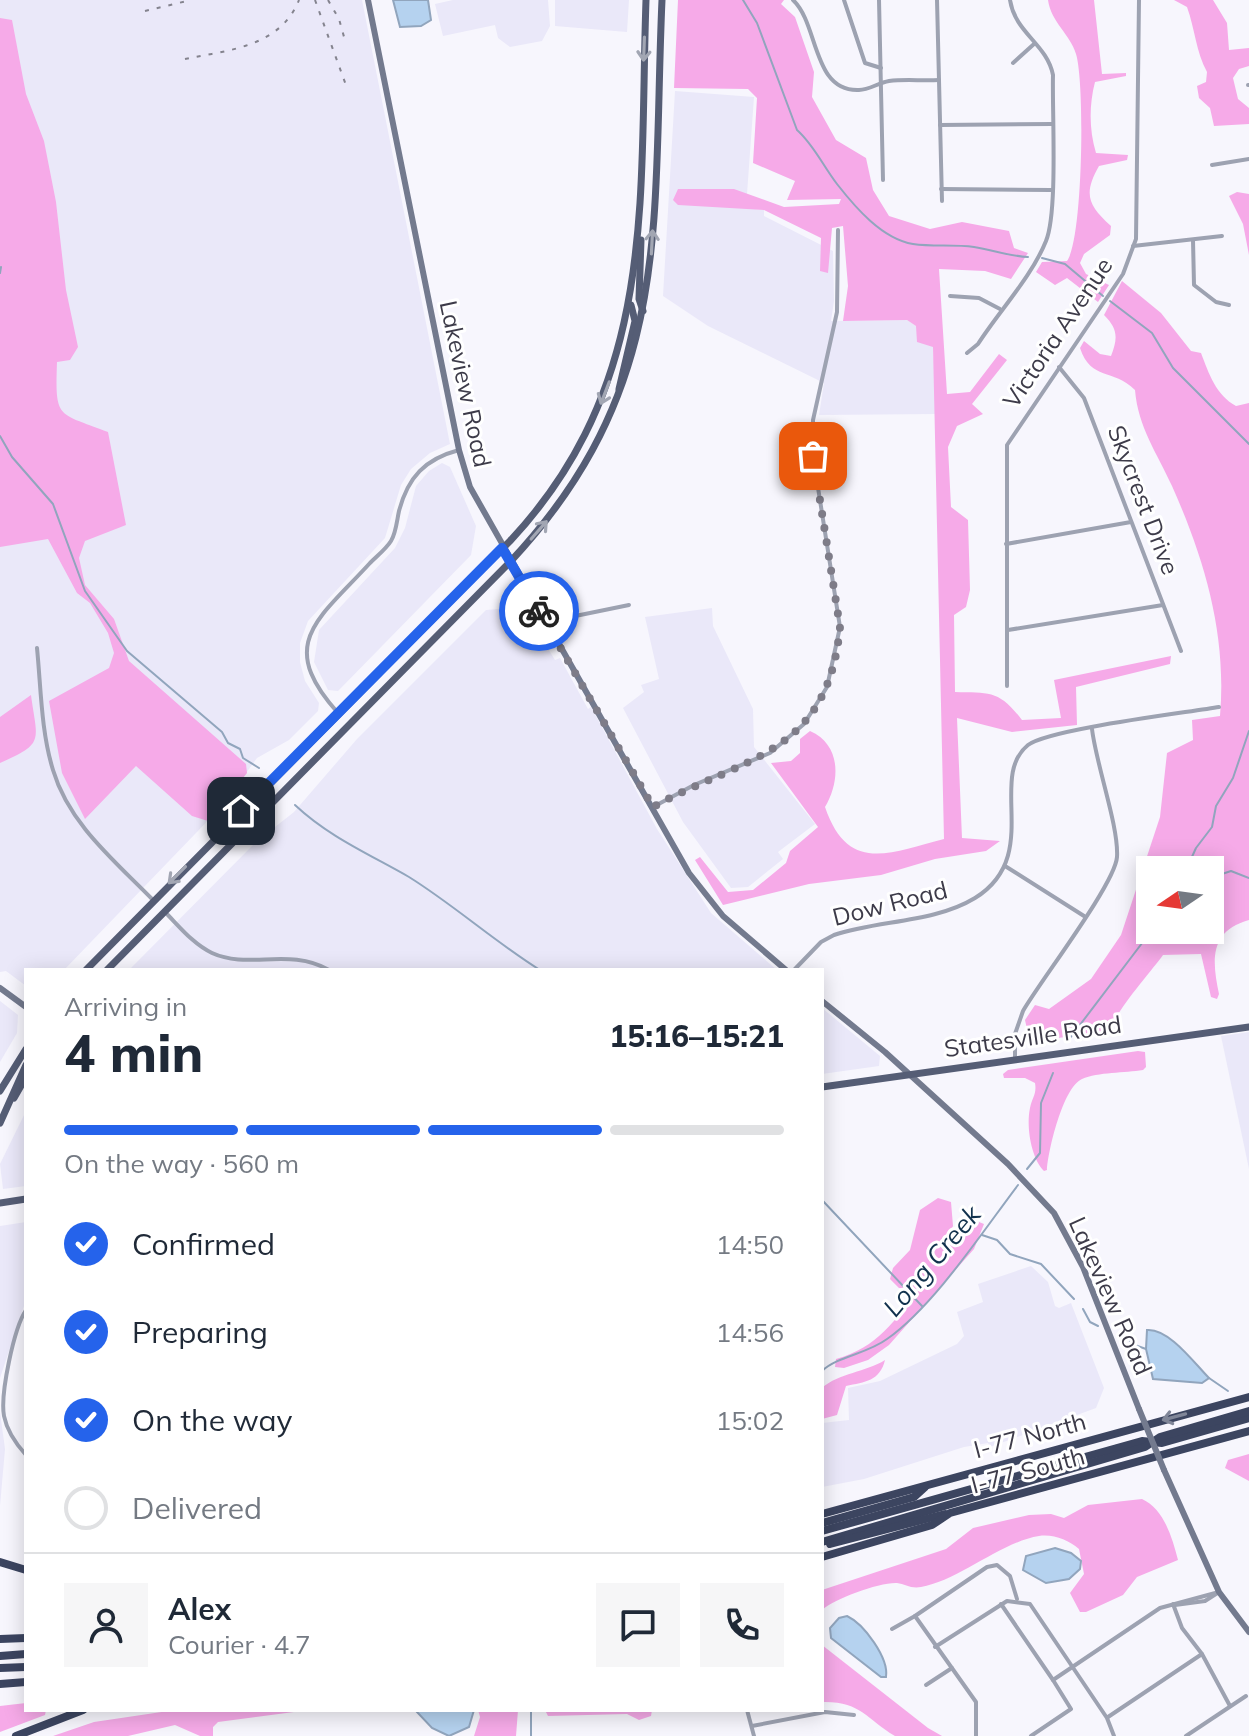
<!DOCTYPE html>
<html lang="en">
<head>
<meta charset="utf-8">
<style>
  body { margin:0; font-family:Mulish,sans-serif; background:#f6f6f7; color:#1f2937; height:100vh; display:flex; flex-direction:column; font-size:30px; white-space:nowrap }
  * { box-sizing:border-box; margin:0 }
  p { font-size:26px; color:#747a83 }
  .icon { flex:none; width:44px; height:44px; fill:none; stroke:currentColor; stroke-width:2; stroke-linecap:round; stroke-linejoin:round }
  .map { position:relative; flex:1; overflow:hidden }
  .details { position:absolute; left:24px; top:968px; width:800px; height:744px; display:flex; flex-direction:column; background:#fff; border-radius:0px; box-shadow:0 4px 20px #0003 }
  .details>* { flex:none }
  .needle { width:52px; rotate:257deg }
  .fabs { position:absolute; left:1136px; top:856px; display:grid; gap:16px }
  .fabs a { display:grid; place-items:center; width:88px; height:88px; border-radius:0px; background:#fff; box-shadow:0 4px 20px #0003; font-size:40px }
  .pin { position:absolute; display:grid; place-items:center; width:68px; height:68px; color:#fff; margin:-34px; border-radius:16px; box-shadow:0 4px 12px #0006 }
  .courier { position:absolute; display:grid; place-items:center; width:80px; height:80px; margin:-40px; border:6px solid #2563eb; border-radius:50%; background:#fff; color:#222; box-shadow:0 2px 10px #0007 }
  .head em { font-style:normal; font-weight:800 }
  .head div { display:flex; flex-direction:column-reverse }
  .head { display:flex; align-items:center; justify-content:space-between; height:136px; padding:0 40px }
  h1 { font-size:52px; font-weight:800; line-height:60px }
  .bar { display:grid; grid-template-columns:repeat(4,1fr); gap:12px 8px; align-content:center; height:96px; padding:0 40px }
  .bar i { height:10px; border-radius:6px; background:#e0e1e3 }
  .bar .selected { background:#2563eb }
  .bar p { grid-column:span 4 }
  .line { display:flex; align-items:center; gap:20px; padding:0 40px; border-top:2px solid #e0e1e3 }
  .line div { flex:1 }
  .round { display:grid; place-items:center; flex:none; width:84px; height:84px; border-radius:0px; background:#f6f6f7 }
  ol { padding:0 40px; list-style:none }
  li { display:flex; align-items:center; gap:24px; height:88px }
  li p { margin-inline-start:auto }
  li .icon { padding:8px; border-radius:50%; background:#2563eb; color:#fff; stroke-width:4 }
  li:last-child { color:#747a83 }
  li i { width:44px; height:44px; border:4px solid #e0e1e3; border-radius:50% }
  .map>svg:first-child { display:block }
</style>
</head>
<body>
<div class="map">
<svg width="1249" height="1736" viewBox="0 0 1249 1736">
  <rect width="100%" height="100%" fill="#f7f6fd"/>
  <!-- built -->
  <g fill="#eae8f9">
    <polygon points="0,0 362,0 450,444 430,453 411,469 401,485 385,538 308,621 300,643 300,662 305,681 319,703 318,711 289,740 257,758 222,806 64,970 26,970 26,986 6,971 0,972"/>
    <polygon points="453,0 548,0 550,26 542,41 510,47 498,38 495,25 443,36 435,4"/>
    <polygon points="555,0 629,0 627,32 555,26"/>
    <polygon points="675,91 754,97 746,208 764,210 764,216 833,251 834,301 831,321 907,320 916,326 933,346 937,414 819,415 824,383 708,326 663,296"/>
    <polygon points="442,463 450,467 476,526 471,555 338,691 328,690 314,662 319,630 395,548 405,528 416,486 429,471"/>
    <polygon points="522,607 555,660 560,658 588,709 591,707 657,829 711,913 777,970 129,970 256,842 294,812 357,739 486,610"/>
    <polygon points="712,608 713,626 753,709 754,747 815,824 778,852 783,859 748,887 731,888 683,822 623,708 644,692 641,685 659,679 645,617"/>
    <polygon points="0,1001 18,1015 17,1033 0,1062"/>
    <polygon points="822,1008 880,1056 879,1066 822,1074"/>
    <polygon points="1249,1032 1249,1169 1221,1036"/>
    <polygon points="26,1111 26,1186 3,1189 0,1164"/>
    <polygon points="26,1222 26,1300 0,1378 0,1226"/>
    <polygon points="1031,1266 1048,1282 1055,1306 1059,1308 1071,1303 1104,1388 1096,1408 990,1447 988,1443 964,1447 864,1479 822,1487 822,1423 849,1420 848,1388 880,1381 957,1344 964,1336 957,1312 983,1302 978,1284"/>
    <polygon points="0,1412 5,1449 0,1506"/>
  </g>
  <!-- green -->
  <g fill="#f6aae8" fill-rule="evenodd">
    <path d="M678,0H784L781,4L795,17L814,72L812,97L836,140L866,158L873,190L889,216L930,229L962,222L1009,231L1014,248L1028,253L1011,279L985,271L939,269L947,394L970,392L999,354L1007,360L972,404L983,414L957,426L948,447L951,507L968,520L970,590L966,607L954,615L955,692C990,693 999,690 1022,720L1061,718L1054,680L1171,656L1170,664L1076,687L1077,725L1012,732L957,718L962,838L1000,841L986,851L935,859L881,875L809,884L723,905L695,860L700,857L728,892L753,890L786,863L790,851L818,827L771,763L791,761L800,753V739L810,731C842,745 840,782 825,807C848,874 889,853 944,839L933,347L917,342L916,326L907,320L843,321L848,286L843,226L832,228L828,273L820,271L821,238L764,210L678,205L673,200L678,189H734L784,207L839,204L841,199L787,200L795,181L753,163L757,98L748,89L674,88Z"/>
    <path d="M1048,0H1094L1102,74L1126,73V76L1095,82C1089,105 1089,130 1096,153L1128,155L1127,160L1099,166C1083,194 1088,205 1111,226L1110,235L1084,254L1080,263L1086,274L1109,285L1098,302L1067,278L1055,285L1036,272L1042,262L1067,261C1083,239 1085,83 1076,54C1070,34 1051,22 1048,0Z"/>
    <path d="M1174,0H1213L1227,23L1229,50L1249,48V66L1239,69L1233,78L1238,99L1249,108V124L1214,126L1210,108L1199,98L1197,86L1206,82L1207,72C1196,52 1195,29 1187,7Z"/>
    <path d="M0,18L12,20L26,94L44,141L56,202L66,290L78,347L70,360L57,362C55,420 57,412 108,432L126,525L85,541L79,558L85,585L114,619L129,661L246,764L247,773L208,821L192,816L136,766L85,819L62,773L49,701L109,668L114,653L108,633L90,603L77,593L48,539L0,547Z"/>
    <polygon points="1237,192 1249,194 1249,255 1243,224 1229,196"/>
    <path d="M1122,281L1161,313L1191,351L1201,353C1209,374 1216,395 1236,406L1249,403V920C1209,931 1212,961 1219,994L1217,999L1211,997L1201,954L1163,955C1151,972 1110,1017 1111,1032L1039,1040L1029,1038L1025,1020L1035,1005L1049,1009L1091,979L1121,935L1160,817L1167,753L1193,740L1192,720L1220,716C1227,635 1205,560 1172,486C1157,453 1138,427 1135,390C1113,368 1091,381 1080,348L1084,341L1100,354L1111,356C1118,338 1118,329 1104,315ZM1150,870H1210V930H1150Z"/>
    <path d="M31,695C37,741 46,743 0,763V717Z"/>
    <path d="M1138,1051L1145,1052L1146,1067L1143,1070C1125,1073 1098,1072 1082,1079C1063,1087 1048,1151 1047,1170L1044,1171C1031,1158 1026,1126 1030,1108C1032,1098 1037,1094 1035,1083L1025,1078H1004L1003,1074L1008,1070Z"/>
    <path d="M938,1198L951,1202L953,1226L947,1240L949,1245L958,1244L979,1222L984,1224L974,1249L889,1345L868,1360L844,1368L835,1367L836,1359C877,1348 895,1320 920,1289L899,1288L890,1279L893,1268L910,1250L920,1210Z"/>
    <path d="M885,1360C880,1381 865,1382 846,1386L837,1415L822,1419V1388C839,1373 866,1372 885,1360Z"/>
    <polygon points="1249,1454 1249,1481 1225,1468 1228,1460"/>
    <path d="M1142,1499C1164,1509 1172,1537 1178,1560L1137,1577L1123,1595L1086,1612H1080L1070,1593L1084,1574L1079,1549C1068,1540 1054,1534 1039,1536C1001,1542 958,1581 921,1587C911,1589 905,1584 897,1583C880,1582 834,1599 822,1610V1590L946,1549L973,1528L1029,1515L1051,1514L1064,1518L1088,1505Z"/>
    <path d="M822,1645L928,1728L942,1736H895C866,1719 861,1701 822,1702Z"/>
    <polygon points="26,1703 26,1710 46,1710 45,1715 0,1732 0,1706"/>
    <polygon points="175,1710 309,1710 218,1722 213,1727 213,1736 200,1736 175,1725 128,1736 53,1736 94,1722"/>
    <polygon points="478,1710 518,1710 516,1736 474,1736 480,1717"/>
    <polygon points="545,1710 652,1710 651,1716 639,1720 627,1714 548,1716"/>
  </g>
  <!-- water -->
  <g fill="#b5d2ef" stroke="#91a5bd" stroke-width="2">
    <polygon points="393,0 428,0 431,20 421,26 400,27"/>
    <path d="M1147,1330C1169,1328 1195,1364 1209,1378L1202,1383L1153,1379L1146,1349Z"/>
    <polygon points="1055,1548 1071,1553 1081,1561 1080,1569 1069,1579 1046,1583 1023,1570 1026,1556"/>
    <path d="M847,1616C864,1624 889,1658 886,1677H881L831,1638L830,1628L839,1618Z"/>
    <polygon points="474,1710 469,1727 449,1736 432,1728 416,1711"/>
  </g>
  <g fill="none" stroke-linecap="round" stroke-linejoin="round">
    <!-- stream -->
    <g stroke="#91a5bd" stroke-width="2">
      <path d="M743,0L757,23L797,130C814,145 823,166 837,184C855,207 882,239 913,244C933,247 954,244 974,247C993,250 1009,256 1028,257"/>
      <polyline points="1042,258 1065,264 1103,296"/>
      <polyline points="0,273 1,267"/>
      <polyline points="1110,301 1152,333 1173,368 1249,444"/>
      <polyline points="0,436 12,457 53,504 85,591 127,651 222,732 228,743 240,749 243,758 259,768"/>
      <path d="M295,805C329,837 369,854 409,877C454,905 495,942 540,970"/>
      <polyline points="1186,870 1196,848 1212,827 1216,806 1233,778 1249,731"/>
      <polyline points="1210,878 1231,871 1249,878"/>
      <polyline points="1070,1038 1152,930"/>
      <polyline points="1027,1169 1040,1153 1041,1103 1053,1073"/>
      <polyline points="822,1200 922,1306"/>
      <polyline points="982,1235 997,1240 1010,1254 1041,1264 1074,1299"/>
      <polyline points="1083,1309 1090,1322 1098,1326"/>
      <polyline points="1122,1329 1132,1344 1146,1349"/>
      <path d="M822,1371C838,1356 867,1354 887,1339C934,1306 983,1231 1018,1185"/>
      <polyline points="1209,1378 1228,1391"/>
      <polyline points="531,1736 531,1710"/>
    </g>
    <!-- minor -->
    <g stroke="#9da2b1" stroke-width="4">
      <path d="M793,0C819,24 812,92 859,90C869,90 878,83 889,81C905,79 922,81 939,80"/>
      <polyline points="844,0 865,63 881,68"/>
      <polyline points="879,0 883,180"/>
      <polyline points="937,0 942,201"/>
      <polyline points="1013,63 1034,44"/>
      <polyline points="1248,85 1249,85"/>
      <polyline points="940,125 1052,124"/>
      <polyline points="1212,165 1249,159"/>
      <polyline points="941,189 1051,190"/>
      <polyline points="1193,240 1194,285 1216,302 1229,305"/>
      <polyline points="1133,246 1222,236"/>
      <polyline points="950,296 979,298 1000,309"/>
      <path d="M967,353L978,344C999,311 1031,278 1046,241C1058,212 1052,112 1053,75C1047,44 1015,33 1010,0"/>
      <polyline points="1059,367 1084,398 1181,651"/>
      <polyline points="1006,544 1131,522"/>
      <polyline points="546,622 629,605"/>
      <polyline points="1008,630 1163,605"/>
      <path d="M37,648C41,688 41,731 53,770C69,824 115,861 153,900"/>
      <polyline points="1007,686 1007,445 1123,274 1136,239 1139,0"/>
      <path d="M338,713C275,643 319,619 370,563C377,556 386,549 391,541C396,533 397,520 399,511C408,477 425,459 459,450"/>
      <polyline points="653,807 694,785 770,753 804,724 827,687 840,627 813,456 813,420 837,312 838,230"/>
      <polyline points="1005,866 1084,916"/>
      <path d="M164,911C179,926 193,944 212,953C249,970 289,947 329,970"/>
      <path d="M794,970L821,942L834,935C878,920 934,923 975,898C1043,856 987,778 1028,745C1049,729 1184,713 1219,707"/>
      <path d="M1015,1059V1034L1023,1011C1041,980 1115,884 1117,857C1119,827 1096,764 1092,729"/>
      <path d="M26,1310C14,1328 0,1394 4,1416C7,1431 16,1444 26,1455"/>
      <polyline points="1001,1604 1053,1680"/>
      <polyline points="1173,1604 1182,1628 1202,1654 1230,1706"/>
      <polyline points="1175,1605 1205,1601 1219,1592"/>
      <polyline points="915,1616 987,1567 997,1565 1010,1576 1017,1599"/>
      <polyline points="892,1629 915,1616 976,1702 976,1736"/>
      <polyline points="935,1647 1007,1601 1030,1604 1107,1718 1114,1736"/>
      <polyline points="926,1685 952,1668"/>
      <polyline points="747,1710 754,1736"/>
      <polyline points="1108,1717 1202,1654"/>
      <polyline points="752,1726 825,1712 854,1715"/>
      <polyline points="1031,1736 1071,1709 1053,1680 1160,1608 1219,1592"/>
      <polyline points="1186,1736 1246,1696"/>
    </g>
    <!-- secondary -->
    <g stroke="#737a8e" stroke-width="6">
      <polyline points="368,0 459,450 470,487 689,873 723,916 786,970"/>
      <polyline points="0,988 26,1007"/>
      <polyline points="822,1001 885,1052 1008,1164 1054,1213 1083,1267 1139,1409"/>
      <polyline points="1164,1470 1219,1592 1249,1632"/>
    </g>
    <!-- primary -->
    <g stroke="#555d75" stroke-width="7">
      <polyline points="641,240 639,299 643,311"/>
      <polyline points="619,389 635,321 631,305"/>
      <path d="M86,970L510,541C658,383 639,201 646,0"/>
      <path d="M107,970L510,562C675,386 652,224 662,0"/>
      <polyline points="822,1087 1249,1027"/>
      <polyline points="0,1091 26,1049"/>
      <polyline points="14,1098 26,1077"/>
      <polyline points="0,1123 26,1065"/>
      <polyline points="0,1203 26,1199"/>
    </g>
    <!-- motorway -->
    <g stroke="#3c4560" stroke-width="8">
      <polyline points="822,1514 1249,1397"/>
      <polyline points="822,1523 914,1497 925,1487"/>
      <polyline points="822,1531 1142,1441 1162,1443 1249,1418"/>
      <polyline points="822,1542 1145,1447 1160,1437 1249,1411"/>
      <polyline points="830,1544 945,1514"/>
      <polyline points="822,1557 932,1525 950,1513 1249,1431"/>
      <polyline points="0,1562 26,1570"/>
      <polyline points="0,1639 26,1638"/>
      <polyline points="0,1656 26,1654"/>
      <polyline points="0,1668 26,1667"/>
      <polyline points="0,1684 26,1682"/>
      <polyline points="16,1736 83,1710"/>
    </g>
    <!-- rail -->
    <g stroke="#84838e" stroke-width="2" stroke-dasharray="4 8" stroke-linecap="butt">
      <polyline points="315,0 347,88"/>
      <polyline points="328,0 339,19 346,44"/>
      <polyline points="145,11 191,0"/>
      <path d="M185,59C229,50 280,47 299,0"/>
    </g>
    <!-- secondary-bridge -->
    <polyline stroke="#737a8e" stroke-width="6" points="1139,1409 1164,1470"/>
  </g>
  <!-- one-way arrows -->
  <defs><path id="oneway-shaft" d="M-6 0H5M1.5-3L5.5 0L1.5 3" fill="none" stroke-width="1.6" stroke-linecap="round" stroke-linejoin="round" transform="scale(2)"/></defs>
  <g stroke="#a2a6b3">
    <use href="#oneway-shaft" transform="translate(644 49) rotate(92)"/>
    <use href="#oneway-shaft" transform="translate(652 242) rotate(-87)"/>
    <use href="#oneway-shaft" transform="translate(605 393) rotate(111)"/>
    <use href="#oneway-shaft" transform="translate(539 530) rotate(-49)"/>
    <use href="#oneway-shaft" transform="translate(177 875) rotate(135)"/>
  </g>
  <use stroke="#808698" href="#oneway-shaft" transform="translate(1174 1417) rotate(165)"/>
  <g fill="none" stroke-linecap="round" stroke-linejoin="round">
    <!-- done -->
    <path stroke="#7e7c88" stroke-width="8" stroke-dasharray="0 14.4" d="M539,611L653,807C746,756 828,755 840,627L813,456"/>
    <!-- route -->
    <polyline stroke="#2563eb" stroke-width="10" points="241,811 502,548 539,611"/>
  </g>
  <g text-anchor="middle" stroke-width="6" stroke-linejoin="round" paint-order="stroke">
    <!-- street labels -->
    <g font-size="24" fill="#3d3b49" stroke="#fff">
      <text transform="translate(1058 333) rotate(-56)" y="8">Victoria Avenue</text>
      <text transform="translate(465 384) rotate(78)" y="8">Lakeview Road</text>
      <text transform="translate(1143 500) rotate(69)" y="8">Skycrest Drive</text>
      <text transform="translate(890 904) rotate(-14)" y="8">Dow Road</text>
      <text transform="translate(1033 1037) rotate(-8)" y="8">Statesville Road</text>
      <text transform="translate(1110 1296) rotate(66)" y="8">Lakeview Road</text>
      <text transform="translate(1030 1436) rotate(-15)" y="8">I-77 North</text>
      <text transform="translate(1028 1471) rotate(-15)" y="8">I-77 South</text>
    </g>
    <!-- water labels -->
    <g font-size="26" font-style="italic" fill="#11314d" stroke="#fff">
      <text transform="translate(932 1261) rotate(-50)" y="9">Long Creek</text>
    </g>
  </g>
</svg>
<div class="fabs">
<a><svg class="needle" viewBox="-14 -14 28 28"><path d="M0-13l5 13h-10z" fill="#e53935"/><path d="M0 13l5-13h-10z" fill="#747a83"/></svg></a>
</div>
<div class="pin" style="left:813px;top:456px;background:#ea580c"><svg class="icon" aria-label="bag" viewBox="0 0 24 24"><path d="M5 8h14l-1 12H6zM9 8a3 3 0 0 1 6 0"/></svg></div>
<div class="pin" style="left:241px;top:811px;background:#1f2937"><svg class="icon" aria-label="home" viewBox="0 0 24 24"><path d="M3 11l9-7 9 7M6 9v11h12V9"/></svg></div>
<div class="courier" style="left:539px;top:611px"><svg class="icon" aria-label="bike" viewBox="0 0 24 24"><circle cx="6" cy="16" r="4"/><circle cx="18" cy="16" r="4"/><path d="M6 16l4-8h5l3 8M10 8l3 8H6M13 5h3"/></svg></div>
<section class="details">
<div class="head"><div><h1>4 min</h1><p>Arriving in</p></div><em>15:16–15:21</em></div>
<div class="bar"><i class="selected"></i><i class="selected"></i><i class="selected"></i><i></i><p>On the way · 560 m</p></div>
<ol>
<li><svg class="icon" aria-label="check" viewBox="0 0 24 24"><path d="M5 12l5 5 9-10"/></svg>Confirmed<p>14:50</p></li>
<li><svg class="icon" aria-label="check" viewBox="0 0 24 24"><path d="M5 12l5 5 9-10"/></svg>Preparing<p>14:56</p></li>
<li><svg class="icon" aria-label="check" viewBox="0 0 24 24"><path d="M5 12l5 5 9-10"/></svg>On the way<p>15:02</p></li>
<li><i></i>Delivered</li>
</ol>
<div class="line" style="height:144px"><a class="round"><svg class="icon" aria-label="person" viewBox="0 0 24 24"><circle cx="12" cy="8" r="4"/><path d="M4 21q1-7 8-7t8 7"/></svg></a><div><b>Alex</b><p>Courier · 4.7</p></div><a class="round"><svg class="icon" aria-label="chat" viewBox="0 0 24 24"><path d="M4 5h16v11H9l-5 4z"/></svg></a><a class="round"><svg class="icon" aria-label="phone" viewBox="0 0 24 24"><path d="M5 4h4l2 5-3 2q2 4 5 5l2-3 5 2v4C11 20 4 13 5 4z"/></svg></a></div>
</section>
</div>
</body>
</html>
